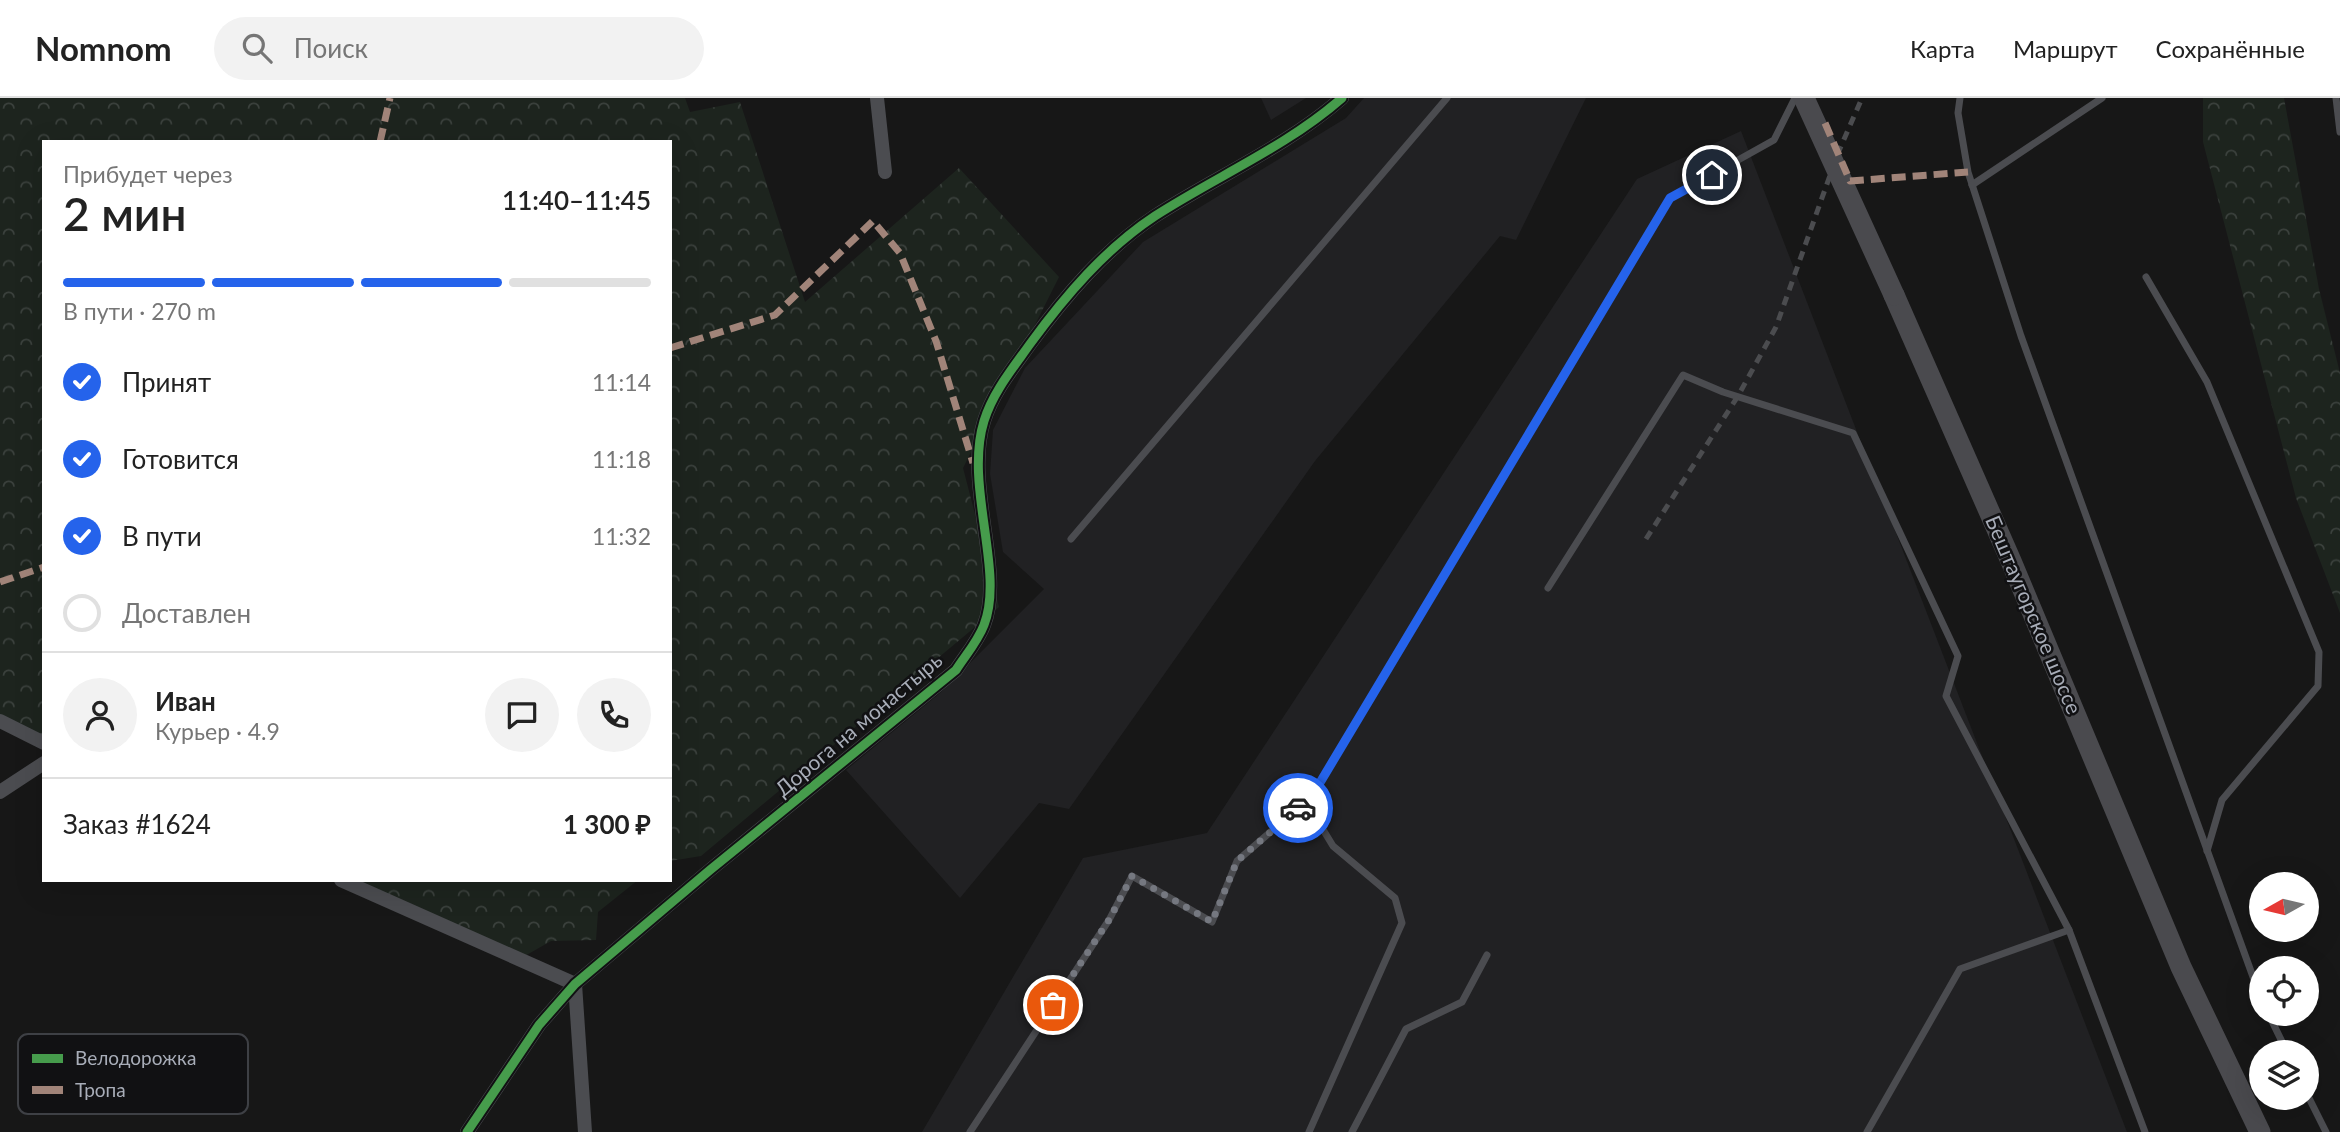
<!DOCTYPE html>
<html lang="ru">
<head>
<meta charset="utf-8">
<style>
  body { margin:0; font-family:Lato,sans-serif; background:#f2f2f2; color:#222; height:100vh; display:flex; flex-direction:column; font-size:26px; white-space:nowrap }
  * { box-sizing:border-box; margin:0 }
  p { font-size:23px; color:#767676 }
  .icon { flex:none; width:38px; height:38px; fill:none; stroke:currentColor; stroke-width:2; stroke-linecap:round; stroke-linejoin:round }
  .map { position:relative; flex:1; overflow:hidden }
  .details { position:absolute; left:42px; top:42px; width:630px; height:742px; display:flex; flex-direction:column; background:#fff; border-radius:0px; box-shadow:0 7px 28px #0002 }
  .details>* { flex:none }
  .needle { width:46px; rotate:262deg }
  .controls { position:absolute; left:2249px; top:774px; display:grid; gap:14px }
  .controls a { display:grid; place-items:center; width:70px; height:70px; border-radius:50%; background:#fff; box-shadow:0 7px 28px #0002; font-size:35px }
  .pin { position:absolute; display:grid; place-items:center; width:60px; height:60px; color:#fff; margin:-30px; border:4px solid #fff; border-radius:50%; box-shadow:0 2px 7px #0007 }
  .courier { position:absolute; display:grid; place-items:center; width:70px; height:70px; margin:-35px; border:5px solid #2563eb; border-radius:50%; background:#fff; color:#222; box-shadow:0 2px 9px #0007 }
  .head em { font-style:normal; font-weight:600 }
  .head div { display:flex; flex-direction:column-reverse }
  .head { display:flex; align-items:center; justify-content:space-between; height:119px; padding:0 21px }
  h1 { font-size:46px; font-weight:600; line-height:52px }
  .bar { display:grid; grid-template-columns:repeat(4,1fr); gap:10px 7px; align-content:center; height:84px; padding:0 21px }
  .bar i { height:9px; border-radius:5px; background:#e0e0e0 }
  .bar .selected { background:#2563eb }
  .bar p { grid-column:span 4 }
  .line { display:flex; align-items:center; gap:18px; padding:0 21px; border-top:2px solid #e0e0e0 }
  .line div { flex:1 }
  .round { display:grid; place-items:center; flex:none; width:74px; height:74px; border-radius:37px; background:#f2f2f2 }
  ol { padding:0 21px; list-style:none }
  li { display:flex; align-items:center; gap:21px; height:77px }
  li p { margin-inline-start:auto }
  li .icon { padding:7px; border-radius:50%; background:#2563eb; color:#fff; stroke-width:4 }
  li:last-child { color:#767676 }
  li i { width:38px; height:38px; border:4px solid #e0e0e0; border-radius:50% }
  header { display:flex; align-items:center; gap:42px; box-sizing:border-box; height:98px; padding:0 35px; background:#fff; border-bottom:2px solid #e0e0e0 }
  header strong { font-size:33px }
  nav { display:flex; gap:38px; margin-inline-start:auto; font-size:24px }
  .search { width:490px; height:63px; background:#f2f2f2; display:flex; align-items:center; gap:18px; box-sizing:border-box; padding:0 24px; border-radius:38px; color:#767676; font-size:26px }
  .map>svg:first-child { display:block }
</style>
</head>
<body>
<header>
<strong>Nomnom</strong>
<div class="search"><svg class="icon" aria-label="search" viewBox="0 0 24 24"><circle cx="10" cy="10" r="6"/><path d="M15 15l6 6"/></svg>Поиск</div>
<nav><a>Карта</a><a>Маршрут</a><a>Сохранённые</a></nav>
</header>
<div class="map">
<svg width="2340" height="1034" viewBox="0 0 2340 1034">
  <defs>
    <pattern id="forest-crowns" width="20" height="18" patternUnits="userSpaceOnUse" patternTransform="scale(1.75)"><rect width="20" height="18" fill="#1d241e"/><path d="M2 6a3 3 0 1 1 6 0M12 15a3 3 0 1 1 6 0" fill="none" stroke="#3b413d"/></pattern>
  </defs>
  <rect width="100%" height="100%" fill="#171717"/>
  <!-- built -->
  <g fill="#212123">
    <polygon points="1261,0 1306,0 1271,22"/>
    <polygon points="1364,0 1586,0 1516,142 1500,138 1315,363 1069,711 1039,705 960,800 846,672 940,595 1044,491 1003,454 990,376 993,332 1025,270 1143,144 1346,20"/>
    <polygon points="1741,33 2127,1034 922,1034 1083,760 1207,735 1637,81"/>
  </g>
  <!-- forest -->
  <g fill="url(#forest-crowns)">
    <polygon points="0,0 685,0 690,14 740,4 805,204 959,70 1059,179 963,370 999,509 701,758 670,763 670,44 44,44 44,644 0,624"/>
    <polygon points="2203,0 2284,0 2319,191 2340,275 2340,515 2296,400 2203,44"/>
    <polygon points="352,782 638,782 598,814 596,842 551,843 523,859"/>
  </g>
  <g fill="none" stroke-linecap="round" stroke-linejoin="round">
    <!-- service -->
    <g stroke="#4b4c50" stroke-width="7">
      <polyline points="1960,0 1958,15 1968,74 2021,238 2261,901"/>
      <polyline points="2336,0 2340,34"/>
      <polyline points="1972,87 2102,0"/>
      <polyline points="2146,179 2207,284 2319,554 2318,588 2222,702 2207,753"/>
      <polyline points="1071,441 1447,0"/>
      <polyline points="1548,490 1683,277 1723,294 1853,335 1958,558 1946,598 2069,832 2145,1034"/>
      <polyline points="2268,915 2287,954"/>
      <polyline points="2306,994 2326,1034"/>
      <polyline points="970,1034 1109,822 1132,778 1212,824 1237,763 1312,698 1670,100 1774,42 1795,0"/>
      <polyline points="1309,1034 1402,825 1395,800 1333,748 1319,725 1312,698"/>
      <polyline points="1352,1034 1406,931 1462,904 1487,857"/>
      <polyline points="1867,1034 1960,871 2069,832"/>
    </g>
    <!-- minor -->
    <g stroke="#4b4c50" stroke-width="14">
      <polyline points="877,0 885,74"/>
      <polyline points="0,623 44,645"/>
      <polyline points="0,694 44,665"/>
      <polyline points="341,782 575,886"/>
      <polyline points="575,886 585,1034"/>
      <path d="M467,1034L539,927L575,886L710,772L956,572C965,558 978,543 984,527C1005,473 964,388 984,323C993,294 1013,270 1030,246C1065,198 1105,151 1155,118C1217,78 1286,49 1342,0"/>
    </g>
    <!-- secondary -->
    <polyline stroke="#4a4a4e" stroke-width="21" points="1894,197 2011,463 2181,869 2260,1034"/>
    <!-- rail -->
    <polyline stroke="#4b4c4f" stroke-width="5" stroke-dasharray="9 7" stroke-linecap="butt" points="1646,441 1738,298 1776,229 1838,55 1862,0"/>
    <!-- secondary-bridge -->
    <polyline stroke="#4a4a4e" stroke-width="21" points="1804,0 1894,197"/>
    <!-- quiet -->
    <g stroke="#a18479" stroke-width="7" stroke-dasharray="14 7" stroke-linecap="butt">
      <polyline points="1825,25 1850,83 1968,74"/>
      <polyline points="380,44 390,0"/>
      <polyline points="670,250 775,217 873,123 900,155 936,243 973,365"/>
      <polyline points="0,484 44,469"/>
    </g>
    <!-- cycleway casing -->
    <g stroke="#111113" stroke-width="13">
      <path id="cycleway" d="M467,1034L539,927L575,886L710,772L956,572C965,558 978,543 984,527C1005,473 964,388 984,323C993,294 1013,270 1030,246C1065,198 1105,151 1155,118C1217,78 1286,49 1342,0"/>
    </g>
    <!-- cycleway -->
    <use href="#cycleway" stroke="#469c4c" stroke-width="9"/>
  </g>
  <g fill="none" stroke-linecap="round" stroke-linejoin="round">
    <!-- done -->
    <polyline stroke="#757880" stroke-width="7" stroke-dasharray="0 12.6" points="1053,907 1109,822 1132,778 1212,824 1237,763 1298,710"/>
    <!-- route -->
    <polyline stroke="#2563eb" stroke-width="9" points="1298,710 1312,698 1670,100 1712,77"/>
  </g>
  <g text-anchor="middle" stroke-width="5" stroke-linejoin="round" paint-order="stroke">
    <!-- street labels -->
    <g font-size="21" fill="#a8adb8" stroke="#111113">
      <text transform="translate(2033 517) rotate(67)" y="7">Бештаугорское шоссе</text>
      <text transform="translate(859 627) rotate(-40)" y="7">Дорога на монастырь</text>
    </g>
  </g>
  <!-- legend -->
  <rect x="18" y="936" width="230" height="80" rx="10" fill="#111113" stroke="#3e4045" stroke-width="2"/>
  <rect x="32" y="956" width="31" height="9" fill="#469c4c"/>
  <rect x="32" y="988" width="31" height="8" fill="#a18479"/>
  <g font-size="19" fill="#a8adb8">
    <text x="75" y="967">Велодорожка</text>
    <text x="75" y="999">Тропа</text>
  </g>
</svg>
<div class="controls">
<a><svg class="needle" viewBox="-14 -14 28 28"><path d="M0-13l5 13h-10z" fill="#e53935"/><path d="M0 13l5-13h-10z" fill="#767676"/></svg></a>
<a><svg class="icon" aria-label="locate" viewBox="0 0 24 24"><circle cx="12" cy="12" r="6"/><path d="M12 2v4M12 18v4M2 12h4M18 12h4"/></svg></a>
<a><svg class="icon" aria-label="layers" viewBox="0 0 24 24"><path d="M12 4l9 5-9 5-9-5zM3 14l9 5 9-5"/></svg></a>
</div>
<div class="pin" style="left:1053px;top:907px;background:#ea580c"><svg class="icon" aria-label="bag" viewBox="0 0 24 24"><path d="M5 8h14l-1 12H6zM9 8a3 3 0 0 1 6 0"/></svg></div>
<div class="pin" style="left:1712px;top:77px;background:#1f2937"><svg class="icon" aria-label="home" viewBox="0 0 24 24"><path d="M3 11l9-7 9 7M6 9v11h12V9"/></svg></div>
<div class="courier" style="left:1298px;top:710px"><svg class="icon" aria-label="car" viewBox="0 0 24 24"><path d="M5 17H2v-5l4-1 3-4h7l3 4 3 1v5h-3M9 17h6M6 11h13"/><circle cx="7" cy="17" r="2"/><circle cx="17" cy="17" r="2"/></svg></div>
<section class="details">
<div class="head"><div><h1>2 мин</h1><p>Прибудет через</p></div><em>11:40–11:45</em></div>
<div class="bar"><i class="selected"></i><i class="selected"></i><i class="selected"></i><i></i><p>В пути · 270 m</p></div>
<ol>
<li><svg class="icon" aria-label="check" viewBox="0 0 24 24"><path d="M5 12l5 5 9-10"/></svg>Принят<p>11:14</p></li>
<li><svg class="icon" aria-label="check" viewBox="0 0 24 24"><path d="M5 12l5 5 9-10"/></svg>Готовится<p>11:18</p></li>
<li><svg class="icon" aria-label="check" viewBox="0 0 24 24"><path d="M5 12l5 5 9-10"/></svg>В пути<p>11:32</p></li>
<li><i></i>Доставлен</li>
</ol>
<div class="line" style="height:126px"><a class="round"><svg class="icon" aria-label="person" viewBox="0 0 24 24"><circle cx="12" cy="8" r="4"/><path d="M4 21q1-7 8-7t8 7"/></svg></a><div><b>Иван</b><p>Курьер · 4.9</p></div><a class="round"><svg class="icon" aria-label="chat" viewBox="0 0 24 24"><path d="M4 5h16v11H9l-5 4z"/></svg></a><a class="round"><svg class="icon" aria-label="phone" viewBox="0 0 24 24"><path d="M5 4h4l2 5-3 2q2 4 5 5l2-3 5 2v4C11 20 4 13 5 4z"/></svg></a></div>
<div class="line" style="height:91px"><div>Заказ #1624</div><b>1 300 ₽</b></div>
</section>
</div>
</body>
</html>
